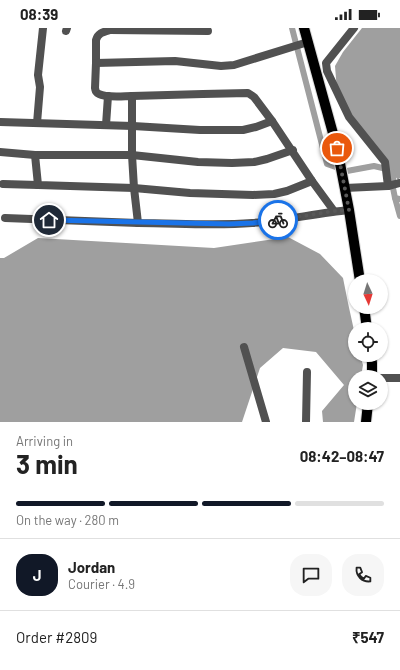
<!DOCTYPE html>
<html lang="en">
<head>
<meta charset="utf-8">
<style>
  body { margin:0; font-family:Barlow,sans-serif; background:#f6f6f6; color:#222; height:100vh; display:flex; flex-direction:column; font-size:15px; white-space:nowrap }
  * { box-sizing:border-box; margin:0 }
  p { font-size:13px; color:#767676 }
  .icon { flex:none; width:22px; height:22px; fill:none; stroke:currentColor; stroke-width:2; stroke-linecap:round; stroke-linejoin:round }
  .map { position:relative; height:394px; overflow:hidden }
  .panel { display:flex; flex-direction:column; background:#fff; flex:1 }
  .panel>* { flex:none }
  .needle { width:26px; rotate:176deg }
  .fabs { position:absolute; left:348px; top:246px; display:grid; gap:8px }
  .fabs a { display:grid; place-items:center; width:40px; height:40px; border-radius:50%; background:#fff; box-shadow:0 1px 3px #0004; font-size:20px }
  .pin { position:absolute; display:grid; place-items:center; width:34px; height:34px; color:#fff; margin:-17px; border:2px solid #fff; border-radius:50%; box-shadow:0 1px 4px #0007 }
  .courier { position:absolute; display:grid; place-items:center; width:40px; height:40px; margin:-20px; border:3px solid #1a73e8; border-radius:50%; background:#fff; color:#222; box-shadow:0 1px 5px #0007 }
  .summary em { font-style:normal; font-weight:700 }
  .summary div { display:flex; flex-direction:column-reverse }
  .summary { display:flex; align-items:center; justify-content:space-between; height:68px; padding:0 16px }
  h1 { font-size:26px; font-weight:700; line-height:30px }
  .bar { display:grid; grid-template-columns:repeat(4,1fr); gap:6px 4px; align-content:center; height:48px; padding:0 16px }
  .bar i { height:5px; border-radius:3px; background:#e0e0e0 }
  .bar .current { background:#111827 }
  .bar p { grid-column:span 4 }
  .line { display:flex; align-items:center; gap:10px; padding:0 16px; border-top:1px solid #e0e0e0 }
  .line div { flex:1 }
  .round { display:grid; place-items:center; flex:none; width:42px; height:42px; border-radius:16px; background:#f6f6f6 }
  .status { display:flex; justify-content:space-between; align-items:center; height:28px; padding:0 20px; background:#fff; direction:ltr }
  .status svg { height:11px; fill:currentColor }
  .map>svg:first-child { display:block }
</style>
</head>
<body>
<div class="status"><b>08:39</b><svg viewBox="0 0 49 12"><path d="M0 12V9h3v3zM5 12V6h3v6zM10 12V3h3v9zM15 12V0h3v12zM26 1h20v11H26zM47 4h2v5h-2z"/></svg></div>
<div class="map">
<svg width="400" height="394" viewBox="0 0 400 394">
  <rect width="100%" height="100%" fill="#fff"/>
  <!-- water -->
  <g fill="#9f9f9f">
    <polygon points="362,0 400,0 400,150 398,152 351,93 337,63 335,38 343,24"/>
    <polygon points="288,209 320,226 343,250 348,275 355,307 355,327 360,327 363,337 361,349 355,349 355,375 357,375 354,394 323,394 322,383 344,357 316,324 283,320 260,340 242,394 0,394 0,230 4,230 38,210 214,220"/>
  </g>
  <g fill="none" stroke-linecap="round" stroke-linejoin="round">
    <!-- canal -->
    <g stroke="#9f9f9f" stroke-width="6">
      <polyline points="292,0 327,136 347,143 374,138 391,142 393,149 393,160 395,170 400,171"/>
      <polyline points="395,170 400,188"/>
    </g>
    <!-- major casing -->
    <g stroke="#dbdbdb" stroke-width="12">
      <g id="major">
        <polyline points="304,0 337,120 349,182 360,253"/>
        <polyline points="364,279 367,301"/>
        <polyline points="371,327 372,335 372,349"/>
        <polyline points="366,394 368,375"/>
      </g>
    </g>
    <!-- minor -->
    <g stroke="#515151" stroke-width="8">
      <path d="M110,0V2C103,4 98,5 96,12V35L95,60C96,64 95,64 99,66C106,70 124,68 132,68V127L134,160L138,195C176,195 214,198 252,195C284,193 317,185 349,182"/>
      <polyline points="354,0 326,35 327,43 349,89 385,134 388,158"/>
      <polyline points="110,2 208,3"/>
      <polyline points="66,3 67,0"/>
      <polyline points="96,35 175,33 221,38 234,37 308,14"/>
      <polyline points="132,68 203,66 248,65 254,69 272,93"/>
      <polyline points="0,94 133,98 200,102 243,102 256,99 272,93 312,153 334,183"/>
      <polyline points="37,95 40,59 38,47 43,0"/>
      <polyline points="106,97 108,68"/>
      <polyline points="0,124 35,127 132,127 198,134 232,135 254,134 267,131 293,122"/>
      <polyline points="35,127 38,157 134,160 190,165 253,167 274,166 287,163 312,153"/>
      <polyline points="3,156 38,157"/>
      <polyline points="345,160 388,158 400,155"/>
      <polyline points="5,190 138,195"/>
      <polyline points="244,319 266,394"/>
      <polyline points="381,350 400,350"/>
      <polyline points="306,394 307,344"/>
    </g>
    <!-- major -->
    <use href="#major" stroke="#000" stroke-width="10"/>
  </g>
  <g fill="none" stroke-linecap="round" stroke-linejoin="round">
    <!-- done -->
    <polyline stroke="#595959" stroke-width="4" stroke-dasharray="0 7.2" points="278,192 334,183 349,182 337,120"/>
    <!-- route -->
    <polyline stroke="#1a73e8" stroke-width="5" points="49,192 229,196 253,195 278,192"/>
  </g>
</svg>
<div class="fabs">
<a><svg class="needle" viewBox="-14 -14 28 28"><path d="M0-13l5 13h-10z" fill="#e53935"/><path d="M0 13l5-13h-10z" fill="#767676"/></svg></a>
<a><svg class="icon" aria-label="locate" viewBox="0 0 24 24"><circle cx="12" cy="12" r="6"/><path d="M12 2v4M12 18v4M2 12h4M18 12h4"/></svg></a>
<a><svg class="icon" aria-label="layers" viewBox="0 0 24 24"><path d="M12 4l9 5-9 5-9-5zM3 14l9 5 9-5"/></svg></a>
</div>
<div class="pin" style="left:337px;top:120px;background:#ea580c"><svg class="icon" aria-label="bag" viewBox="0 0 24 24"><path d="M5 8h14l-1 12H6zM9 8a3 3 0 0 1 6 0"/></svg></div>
<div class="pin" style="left:49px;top:192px;background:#1f2937"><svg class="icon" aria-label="home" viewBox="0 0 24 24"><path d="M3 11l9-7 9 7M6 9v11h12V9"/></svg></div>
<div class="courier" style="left:278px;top:192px"><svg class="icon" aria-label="bike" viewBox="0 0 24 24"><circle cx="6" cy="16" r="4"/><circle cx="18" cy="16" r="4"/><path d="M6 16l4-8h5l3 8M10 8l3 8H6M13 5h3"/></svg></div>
</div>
<section class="panel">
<div class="summary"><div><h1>3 min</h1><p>Arriving in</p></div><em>08:42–08:47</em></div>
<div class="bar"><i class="current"></i><i class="current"></i><i class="current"></i><i></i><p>On the way · 280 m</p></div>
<div class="line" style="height:72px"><b class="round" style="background:#111827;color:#fff">J</b><div><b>Jordan</b><p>Courier · 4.9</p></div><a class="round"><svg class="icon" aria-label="chat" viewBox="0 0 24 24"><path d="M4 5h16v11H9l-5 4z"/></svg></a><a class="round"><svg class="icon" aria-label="phone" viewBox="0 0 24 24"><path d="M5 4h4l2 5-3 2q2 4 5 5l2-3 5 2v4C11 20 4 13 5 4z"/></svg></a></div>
<div class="line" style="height:52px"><div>Order #2809</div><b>₹547</b></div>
</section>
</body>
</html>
